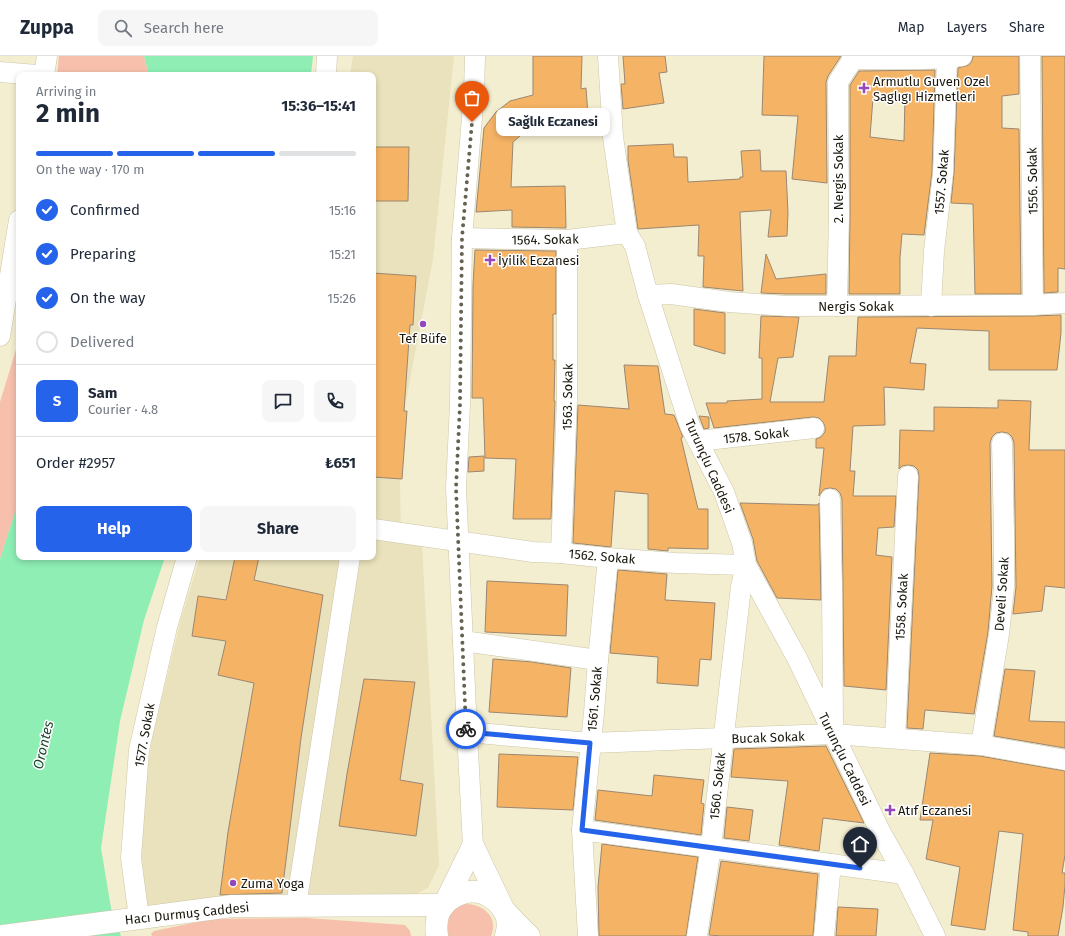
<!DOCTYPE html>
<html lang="en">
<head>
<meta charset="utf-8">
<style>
  body { margin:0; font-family:"Fira Sans",sans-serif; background:#f6f6f7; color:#1f2937; height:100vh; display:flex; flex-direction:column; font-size:15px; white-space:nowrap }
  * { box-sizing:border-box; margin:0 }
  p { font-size:13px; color:#747a83 }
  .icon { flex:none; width:22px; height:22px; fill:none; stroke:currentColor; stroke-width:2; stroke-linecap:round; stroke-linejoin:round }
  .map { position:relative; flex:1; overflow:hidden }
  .sheet { position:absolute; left:16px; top:16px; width:360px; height:488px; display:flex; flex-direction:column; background:#fff; border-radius:8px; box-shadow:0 2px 6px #0003 }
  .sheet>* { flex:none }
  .pin { position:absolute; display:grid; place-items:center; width:34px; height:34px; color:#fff; margin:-41px -17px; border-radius:50% 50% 50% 0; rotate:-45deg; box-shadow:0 0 4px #0007 }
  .pin .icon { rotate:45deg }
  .courier { position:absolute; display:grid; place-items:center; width:40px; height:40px; margin:-20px; border:3px solid #2563eb; border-radius:50%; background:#fff; color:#222; box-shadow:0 1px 5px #0007 }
  .bubble { position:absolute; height:28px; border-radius:8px; background:#fff; box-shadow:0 2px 6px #0003; font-size:13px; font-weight:700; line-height:28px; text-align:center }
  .summary em { font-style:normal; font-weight:700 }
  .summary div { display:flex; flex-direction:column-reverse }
  .summary { display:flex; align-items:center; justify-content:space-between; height:68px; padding:0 20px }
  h1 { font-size:26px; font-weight:700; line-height:30px }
  .bar { display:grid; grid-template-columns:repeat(4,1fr); gap:6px 4px; align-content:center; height:48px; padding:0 20px }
  .bar i { height:5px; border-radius:3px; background:#e0e1e3 }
  .bar .on { background:#2563eb }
  .bar p { grid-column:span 4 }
  .line { display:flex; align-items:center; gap:10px; padding:0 20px; border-top:1px solid #e0e1e3 }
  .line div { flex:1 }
  .round { display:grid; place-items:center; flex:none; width:42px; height:42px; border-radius:8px; background:#f6f6f7 }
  ol { padding:0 20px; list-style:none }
  li { display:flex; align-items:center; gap:12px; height:44px }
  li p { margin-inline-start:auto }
  li .icon { padding:4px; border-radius:50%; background:#2563eb; color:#fff; stroke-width:4 }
  li:last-child { color:#747a83 }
  li i { width:22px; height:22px; border:2px solid #e0e1e3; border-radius:50% }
  .button { display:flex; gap:8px; margin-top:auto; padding:8px 20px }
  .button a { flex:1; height:46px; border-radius:8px; background:#2563eb; color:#fff; font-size:16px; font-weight:700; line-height:46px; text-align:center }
  .button a+a { background:#f6f6f7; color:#1f2937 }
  header { display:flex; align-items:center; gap:24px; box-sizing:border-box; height:56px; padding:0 20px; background:#fff; border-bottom:1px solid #e0e1e3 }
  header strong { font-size:19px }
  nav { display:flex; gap:22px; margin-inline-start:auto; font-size:14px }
  .search { width:280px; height:36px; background:#f6f6f7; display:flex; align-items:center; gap:10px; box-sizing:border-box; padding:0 14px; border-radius:8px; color:#747a83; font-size:15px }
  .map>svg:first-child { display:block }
</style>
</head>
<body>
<header>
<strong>Zuppa</strong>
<div class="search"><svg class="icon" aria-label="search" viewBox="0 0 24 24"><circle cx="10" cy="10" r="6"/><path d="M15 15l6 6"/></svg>Search here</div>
<nav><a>Map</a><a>Layers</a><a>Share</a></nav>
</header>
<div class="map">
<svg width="1065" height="880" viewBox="0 0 1065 880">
  <rect width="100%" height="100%" fill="#f4eed0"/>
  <!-- built -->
  <polygon fill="#e9e2bc" points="353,0 454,0 433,203 405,350 400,424 401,486 422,488 439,809 428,832 401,846 147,850 139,773 152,683 181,563 200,501 373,501 373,19 350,19"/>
  <!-- green -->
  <g fill="#f6c0ad">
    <polygon points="59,0 144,0 149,19 57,19"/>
    <polygon points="19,284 19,444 0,503 0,346"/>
    <path d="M465,848C483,848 499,861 491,880H447C447,862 447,855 465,848Z"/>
    <polygon points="307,862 405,869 410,875 411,880 152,880 151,878 154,875 212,863"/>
  </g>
  <!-- water -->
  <g fill="#8eeeb4">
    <polygon points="144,0 313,0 311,19 149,19"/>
    <polygon points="19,444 19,501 165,501 144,564 120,665 101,792 111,852 121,880 0,880 0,503"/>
  </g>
  <!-- building -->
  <g fill="#f5b365" stroke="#9b8771" fill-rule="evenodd">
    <polygon points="533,0 582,0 581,33 586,32 588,59 530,61 529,72 513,86 511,131 565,130 566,172 512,171 512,154 476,156 484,72 496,56 510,45 533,39"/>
    <polygon points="623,0 665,0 667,16 659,17 664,47 623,53 621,28 625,28"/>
    <polygon points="764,0 841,0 828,20 826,26 827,127 792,123 798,60 762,59"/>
    <polygon points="973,0 1019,0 1019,38 1002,40 1002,72 1019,73 1021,238 975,238 973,148 951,147 954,117 958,12 969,9 972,5"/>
    <polygon points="1042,0 1065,0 1065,213 1058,212 1058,236 1044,237"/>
    <path d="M935,14L932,116L924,179L902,178L900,202V238H849L850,160V29L859,15ZM905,40L904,85L870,81L873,42Z"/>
    <polygon points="673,88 674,101 687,101 688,126 740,123 740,121 743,121 741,95 760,94 761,115 786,115 788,157 787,180 768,181 771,154 740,156 743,235 703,231 704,200 698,200 699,169 638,173 628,104 628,90"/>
    <polygon points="373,91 409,91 408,145 373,145"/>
    <polygon points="475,194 556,195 556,258 553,258 553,304 555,304 554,345 555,345 551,463 513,463 516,403 485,402 483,342 472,342 473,229"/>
    <polygon points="766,198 776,223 826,218 826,238 787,238 761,237"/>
    <polygon points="373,217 416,220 413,269 410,269 404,355 407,355 402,423 373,421"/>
    <polygon points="694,253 725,257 725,298 694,289"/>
    <polygon points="1061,259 1061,277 1057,314 989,314 989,275 917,272 910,307 926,308 924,334 884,331 885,369 853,370 850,415 855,415 853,440 896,440 894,471 878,472 876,499 892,501 886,634 844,630 842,443 840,437 836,433 830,432 824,433 819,440 824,392 816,392 816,383 821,381 825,376 825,371 823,366 819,362 813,361 714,372 706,347 727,347 727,345 762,343 762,302 759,302 761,260 799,261 793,301 778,302 770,346 824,346 829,300 856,300 858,261 1033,260"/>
    <polygon points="624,309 658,310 665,358 674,359 683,381 681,382 698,453 708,453 708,493 668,492 668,495 648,493 648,438 615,435 611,491 573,487 578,349 629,353"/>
    <polygon points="998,344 1031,345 1029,394 1065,394 1065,532 1045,530 1042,555 1013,558 1016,531 1014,387 1012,381 1008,377 1002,376 996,377 992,381 990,387 992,530 988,576 974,658 925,654 923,673 907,672 919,421 918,414 914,410 908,409 902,410 899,413 900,374 934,375 934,351 998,352"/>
    <polygon points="699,360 709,361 709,372 704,373"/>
    <polygon points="484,400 484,415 468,416 469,401"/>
    <polygon points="740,447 818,449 819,447 821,544 777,542 757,505 753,483"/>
    <polygon points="235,501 259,501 254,524 323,539 301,682 282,837 220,839 228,776 254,627 218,619 226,585 192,580 198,540 226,544"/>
    <polygon points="618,514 667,518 665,544 715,547 711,604 700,603 698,630 657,627 658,601 610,597"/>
    <polygon points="487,525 568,529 566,580 485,576"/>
    <polygon points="493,603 532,606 571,612 567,661 489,656"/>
    <polygon points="1005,613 1035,615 1029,665 1065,666 1065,692 994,680"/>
    <polygon points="364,623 415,626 400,724 423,728 416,780 339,770 347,718"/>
    <polygon points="826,690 864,767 823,762 819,795 779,789 788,725 731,721 734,693"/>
    <polygon points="930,697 980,700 1065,715 1065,799 1062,817 1065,817 1065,829 1063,851 1058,880 1028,880 1028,876 1013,874 1023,778 999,775 985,874 951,869 960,811 926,803 933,764 920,764"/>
    <polygon points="499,698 578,701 573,754 497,751"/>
    <polygon points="654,719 704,724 701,747 704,748 701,779 595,764 598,734 652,740"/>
    <polygon points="727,751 753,754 749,785 724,782"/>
    <polygon points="602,788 698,801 686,880 599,880 598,831"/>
    <polygon points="721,805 818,818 813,880 722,880 709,879"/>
    <polygon points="838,851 878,853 876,880 836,880"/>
  </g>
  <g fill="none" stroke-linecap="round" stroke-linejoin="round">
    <!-- minor casing -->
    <g stroke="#ccc6a9" stroke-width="21">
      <g id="minor">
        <polyline points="608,0 613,81 627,177 635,190 648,239 690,370 724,436 742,487 746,509 798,604 881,777 904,818 935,880"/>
        <polyline points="1030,0 1033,249"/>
        <path d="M853,3C889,3 926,5 962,0"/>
        <polyline points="0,16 37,19"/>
        <polyline points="44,19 47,0"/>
        <polyline points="326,19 327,0"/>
        <polyline points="462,182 567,184 627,177"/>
        <polyline points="648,239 671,238 729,246 787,250 1033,249 1065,247"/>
        <polyline points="837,250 839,160 838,26 853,3 852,0"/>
        <polyline points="931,250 934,195 943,117 947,2"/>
        <polyline points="0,280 19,164"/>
        <polyline points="698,385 814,372"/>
        <polyline points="830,443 832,527 833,673"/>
        <polyline points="373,473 533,496 561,497 608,502 676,507 746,509 741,531 711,791 697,880"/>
        <polyline points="561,497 567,343 567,184"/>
        <polyline points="463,585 598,604"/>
        <polyline points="467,676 590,687 833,678 981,689 1065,704"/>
        <polyline points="895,682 908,420"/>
        <polyline points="981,689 999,578 1004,531 1004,476 1002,387"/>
        <polyline points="582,774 904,818"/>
        <polyline points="473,790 467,676 456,432 460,348 462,182 474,37 475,0"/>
        <polyline points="296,850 350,501"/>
        <polyline points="139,862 131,802 139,694 167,571 187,501"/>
        <polyline points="588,880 582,774 594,657 598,604 608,502"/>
        <polyline points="824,880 831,808"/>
      </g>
    </g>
    <!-- major casing -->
    <g stroke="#ccc6a9" stroke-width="23">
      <g id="major">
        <polyline points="444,849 473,790 507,861 508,871 506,880"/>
        <polyline points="3,880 232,850 444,849"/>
        <path d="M437,880C436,873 436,866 438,859C446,837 474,829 492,842C497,845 500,849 503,853C511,862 520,871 529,880"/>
      </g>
    </g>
    <!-- minor -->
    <use href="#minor" stroke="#fff" stroke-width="20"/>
    <!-- major -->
    <use href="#major" stroke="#fff" stroke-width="22"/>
  </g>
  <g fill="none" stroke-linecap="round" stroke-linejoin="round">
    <!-- done -->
    <polyline stroke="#666251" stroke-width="4" stroke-dasharray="0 7.2" points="466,673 456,432 460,348 462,182 472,66"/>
    <!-- route -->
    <polyline stroke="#2563eb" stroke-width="5" points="466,673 467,676 590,687 582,774 860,812"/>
  </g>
  <!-- markers -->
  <g fill="#9447b8" stroke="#fff" stroke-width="1.5">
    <path d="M862 26h4v4h4v4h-4v4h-4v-4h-4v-4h4z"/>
    <path d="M488 198h4v4h4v4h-4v4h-4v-4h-4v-4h4z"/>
    <circle cx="423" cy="268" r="4"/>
    <path d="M888 748h4v4h4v4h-4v4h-4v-4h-4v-4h4z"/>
    <circle cx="233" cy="827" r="4"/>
  </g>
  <g text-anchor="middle" stroke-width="3" stroke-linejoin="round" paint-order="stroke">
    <!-- poi labels -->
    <g font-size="13" fill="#19170c" stroke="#fff" text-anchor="start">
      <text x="873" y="30">Armutlu Guven Ozel<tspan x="873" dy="15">Saglıgı Hizmetleri</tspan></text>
      <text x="498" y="209">İyilik Eczanesi</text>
      <text x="423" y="287" text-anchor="middle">Tef Büfe</text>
      <text x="898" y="759">Atıf Eczanesi</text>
      <text x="241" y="832">Zuma Yoga</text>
    </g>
    <!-- street labels -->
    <g font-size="13" fill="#19170c" stroke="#fff">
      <text transform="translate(838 123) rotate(-90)" y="5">2. Nergis Sokak</text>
      <text transform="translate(1032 125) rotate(-91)" y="5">1556. Sokak</text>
      <text transform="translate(941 126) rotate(-85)" y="5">1557. Sokak</text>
      <text transform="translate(545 183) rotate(-1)" y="5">1564. Sokak</text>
      <text x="856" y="255">Nergis Sokak</text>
      <text transform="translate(567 341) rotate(-89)" y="5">1563. Sokak</text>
      <text transform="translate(756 379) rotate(-6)" y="5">1578. Sokak</text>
      <text transform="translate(710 410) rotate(66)" y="5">Turunçlu Caddesi</text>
      <text transform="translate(602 500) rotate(5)" y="5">1562. Sokak</text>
      <text transform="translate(1001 538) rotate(-86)" y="5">Develi Sokak</text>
      <text transform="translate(901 551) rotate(-87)" y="5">1558. Sokak</text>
      <text transform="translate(594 643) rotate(-85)" y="5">1561. Sokak</text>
      <text transform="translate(144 679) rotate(-80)" y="5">1577. Sokak</text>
      <text transform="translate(768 681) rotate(-2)" y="5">Bucak Sokak</text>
      <text transform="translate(845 703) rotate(64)" y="5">Turunçlu Caddesi</text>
      <text transform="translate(717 730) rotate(-84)" y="5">1560. Sokak</text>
      <text transform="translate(187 857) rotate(-6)" y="5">Hacı Durmuş Caddesi</text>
    </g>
    <!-- water labels -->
    <g font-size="14" font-style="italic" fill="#204831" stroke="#fff">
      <text transform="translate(43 689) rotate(-77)" y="5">Orontes</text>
    </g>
  </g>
</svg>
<div class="pin" style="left:472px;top:66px;background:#ea580c"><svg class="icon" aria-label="bag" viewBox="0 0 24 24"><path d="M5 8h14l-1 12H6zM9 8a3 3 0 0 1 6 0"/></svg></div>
<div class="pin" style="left:860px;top:812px;background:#1f2937"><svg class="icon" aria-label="home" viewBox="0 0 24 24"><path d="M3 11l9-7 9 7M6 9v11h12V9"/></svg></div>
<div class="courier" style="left:466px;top:673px"><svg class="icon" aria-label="bike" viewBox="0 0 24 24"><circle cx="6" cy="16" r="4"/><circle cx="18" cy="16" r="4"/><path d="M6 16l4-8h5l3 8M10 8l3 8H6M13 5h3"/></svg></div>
<div class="bubble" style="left:496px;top:52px;width:114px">Sağlık Eczanesi</div>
<section class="sheet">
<div class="summary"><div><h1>2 min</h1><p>Arriving in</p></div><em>15:36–15:41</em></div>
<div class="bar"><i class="on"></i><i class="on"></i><i class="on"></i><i></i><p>On the way · 170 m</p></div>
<ol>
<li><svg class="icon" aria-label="check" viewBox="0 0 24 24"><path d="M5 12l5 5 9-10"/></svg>Confirmed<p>15:16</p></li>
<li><svg class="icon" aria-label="check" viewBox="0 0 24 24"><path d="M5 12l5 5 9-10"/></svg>Preparing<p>15:21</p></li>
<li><svg class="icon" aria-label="check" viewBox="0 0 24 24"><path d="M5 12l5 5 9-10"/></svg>On the way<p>15:26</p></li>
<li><i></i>Delivered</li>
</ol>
<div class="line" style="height:72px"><b class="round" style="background:#2563eb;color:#fff">S</b><div><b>Sam</b><p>Courier · 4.8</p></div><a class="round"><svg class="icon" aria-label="chat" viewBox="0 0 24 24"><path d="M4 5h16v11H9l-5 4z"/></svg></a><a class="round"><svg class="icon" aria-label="phone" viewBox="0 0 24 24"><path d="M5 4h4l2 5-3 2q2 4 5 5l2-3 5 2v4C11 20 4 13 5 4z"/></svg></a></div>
<div class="line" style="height:52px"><div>Order #2957</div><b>₺651</b></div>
<div class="button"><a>Help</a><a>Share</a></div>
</section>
</div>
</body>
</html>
